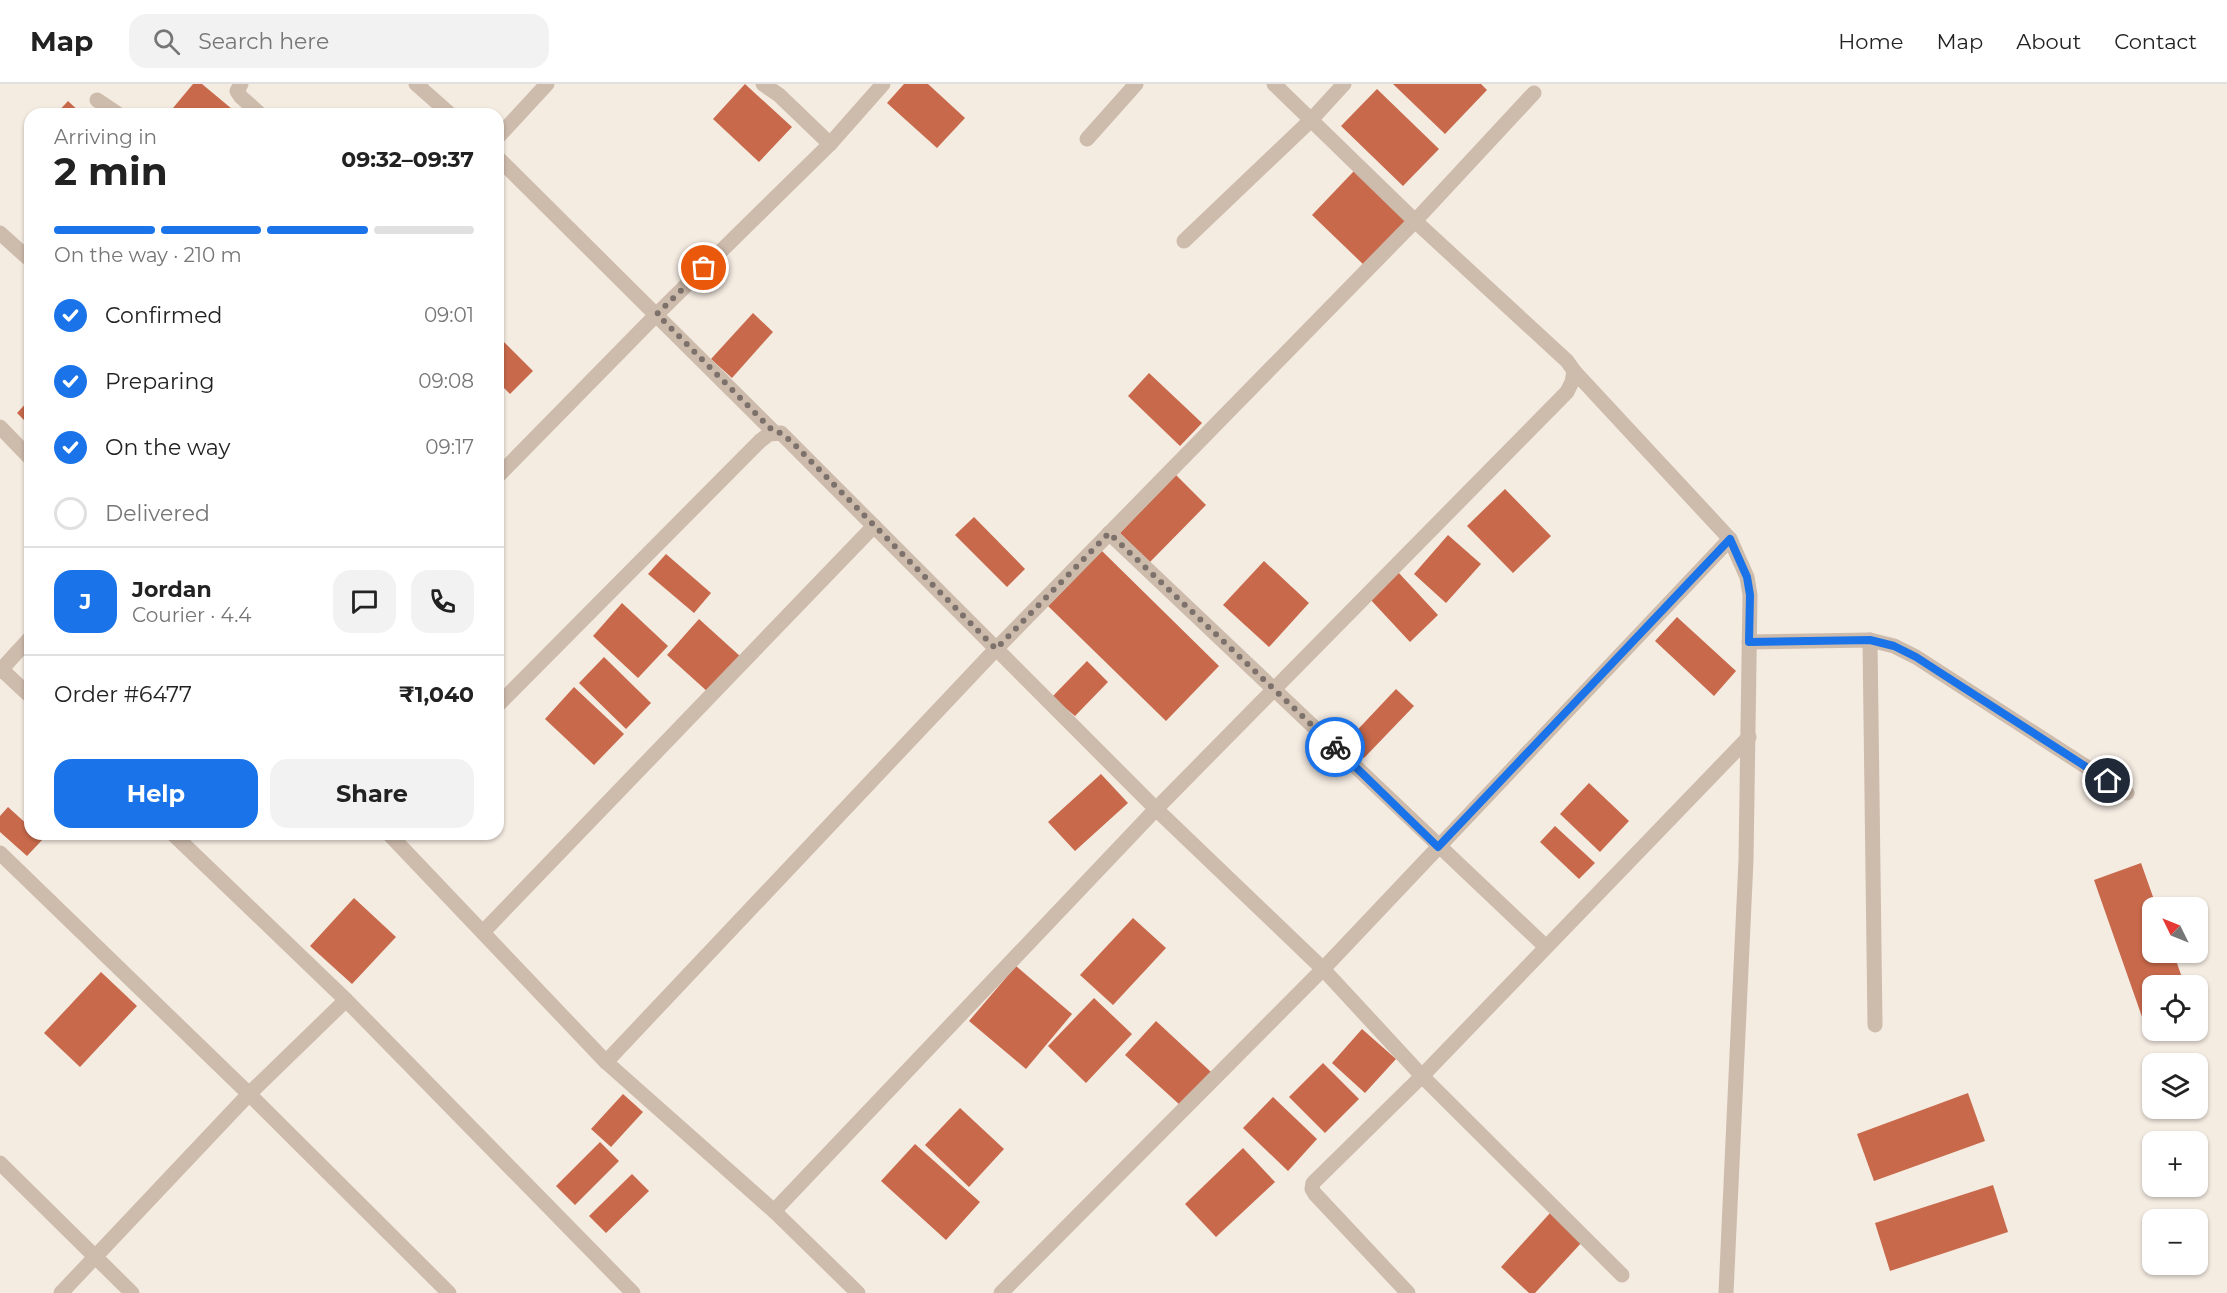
<!DOCTYPE html>
<html lang="en">
<head>
<meta charset="utf-8">
<style>
  body { margin:0; font-family:Montserrat,sans-serif; background:#f2f2f2; color:#222; height:100vh; display:flex; flex-direction:column; font-size:22px; white-space:nowrap }
  * { box-sizing:border-box; margin:0 }
  p { font-size:20px; color:#767676 }
  .icon { flex:none; width:33px; height:33px; fill:none; stroke:currentColor; stroke-width:2; stroke-linecap:round; stroke-linejoin:round }
  .map { position:relative; flex:1; overflow:hidden }
  .panel { position:absolute; left:24px; top:24px; width:480px; height:732px; display:flex; flex-direction:column; background:#fff; border-radius:18px; box-shadow:0 2px 4px #0004 }
  .panel>* { flex:none }
  .needle { width:39px; rotate:313deg }
  .fabs { position:absolute; left:2142px; top:813px; display:grid; gap:12px }
  .fabs a { display:grid; place-items:center; width:66px; height:66px; border-radius:12px; background:#fff; box-shadow:0 2px 4px #0004; font-size:30px }
  .pin { position:absolute; display:grid; place-items:center; width:51px; height:51px; color:#fff; margin:-26px; border:3px solid #fff; border-radius:50%; box-shadow:0 2px 6px #0007 }
  .courier { position:absolute; display:grid; place-items:center; width:60px; height:60px; margin:-30px; border:4px solid #1a73e8; border-radius:50%; background:#fff; color:#222; box-shadow:0 2px 8px #0007 }
  .summary em { font-style:normal; font-weight:700 }
  .summary div { display:flex; flex-direction:column-reverse }
  .summary { display:flex; align-items:center; justify-content:space-between; height:102px; padding:0 30px }
  h1 { font-size:39px; font-weight:700; line-height:45px }
  .bar { display:grid; grid-template-columns:repeat(4,1fr); gap:9px 6px; align-content:center; height:72px; padding:0 30px }
  .bar i { height:8px; border-radius:4px; background:#e0e0e0 }
  .bar .selected { background:#1a73e8 }
  .bar p { grid-column:span 4 }
  .line { display:flex; align-items:center; gap:15px; padding:0 30px; border-top:2px solid #e0e0e0 }
  .line div { flex:1 }
  .round { display:grid; place-items:center; flex:none; width:63px; height:63px; border-radius:18px; background:#f2f2f2 }
  ol { padding:0 30px; list-style:none }
  li { display:flex; align-items:center; gap:18px; height:66px }
  li p { margin-inline-start:auto }
  li .icon { padding:6px; border-radius:50%; background:#1a73e8; color:#fff; stroke-width:4 }
  li:last-child { color:#767676 }
  li i { width:33px; height:33px; border:3px solid #e0e0e0; border-radius:50% }
  .button { display:flex; gap:12px; margin-top:auto; padding:12px 30px }
  .button a { flex:1; height:69px; border-radius:18px; background:#1a73e8; color:#fff; font-size:24px; font-weight:700; line-height:69px; text-align:center }
  .button a+a { background:#f2f2f2; color:#222 }
  header { display:flex; align-items:center; gap:36px; box-sizing:border-box; height:84px; padding:0 30px; background:#fff; border-bottom:2px solid #e0e0e0 }
  header strong { font-size:28px }
  nav { display:flex; gap:33px; margin-inline-start:auto; font-size:21px }
  .search { width:420px; height:54px; background:#f2f2f2; display:flex; align-items:center; gap:15px; box-sizing:border-box; padding:0 21px; border-radius:18px; color:#767676; font-size:22px }
  .map>svg:first-child { display:block }
</style>
</head>
<body>
<header>
<strong>Map</strong>
<div class="search"><svg class="icon" aria-label="search" viewBox="0 0 24 24"><circle cx="10" cy="10" r="6"/><path d="M15 15l6 6"/></svg>Search here</div>
<nav><a>Home</a><a>Map</a><a>About</a><a>Contact</a></nav>
</header>
<div class="map">
<svg width="2227" height="1209" viewBox="0 0 2227 1209">
  <rect width="100%" height="100%" fill="#f4ebe1"/>
  <!-- building -->
  <g fill="#c8694b">
    <polygon points="193,0 202,0 232,25 227,30 168,30"/>
    <polygon points="745,0 792,43 759,78 713,35"/>
    <polygon points="904,0 928,0 965,34 937,64 887,19"/>
    <polygon points="1393,0 1481,0 1487,6 1445,50"/>
    <polygon points="1377,5 1439,65 1403,102 1341,42"/>
    <polygon points="68,17 82,30 56,30"/>
    <polygon points="1354,87 1408,139 1366,183 1312,131"/>
    <polygon points="753,229 773,248 732,294 711,275"/>
    <polygon points="498,252 533,287 510,310 498,298"/>
    <polygon points="1149,289 1202,339 1180,362 1128,312"/>
    <polygon points="30,315 30,342 17,329"/>
    <polygon points="1176,391 1206,421 1150,478 1120,449"/>
    <polygon points="1505,405 1551,452 1513,489 1467,442"/>
    <polygon points="974,433 1025,485 1007,503 955,451"/>
    <polygon points="1448,451 1481,480 1446,519 1414,490"/>
    <polygon points="1102,467 1219,582 1166,637 1048,522"/>
    <polygon points="666,470 711,509 694,529 648,490"/>
    <polygon points="1264,477 1309,519 1269,563 1223,521"/>
    <polygon points="1397,487 1438,531 1410,558 1369,514"/>
    <polygon points="622,519 668,562 638,594 593,552"/>
    <polygon points="1677,533 1736,587 1714,612 1655,557"/>
    <polygon points="699,535 741,573 709,609 667,571"/>
    <polygon points="604,573 651,619 626,645 579,599"/>
    <polygon points="1087,577 1108,598 1075,632 1052,613"/>
    <polygon points="574,603 624,650 594,681 545,635"/>
    <polygon points="1396,605 1414,622 1364,674 1346,658"/>
    <polygon points="1101,690 1128,719 1075,767 1048,738"/>
    <polygon points="1589,699 1629,737 1600,768 1560,730"/>
    <polygon points="8,723 30,743 30,750 37,750 43,755 27,772 0,748 0,732"/>
    <polygon points="1555,742 1595,779 1579,795 1540,758"/>
    <polygon points="2141,779 2157,824 2152,824 2152,868 2173,868 2185,902 2152,902 2152,945 2147,947 2094,796"/>
    <polygon points="354,814 396,853 352,900 310,862"/>
    <polygon points="1133,834 1166,864 1113,921 1080,891"/>
    <polygon points="1016,882 1072,930 1026,985 969,937"/>
    <polygon points="101,888 137,922 80,983 44,949"/>
    <polygon points="1094,914 1132,950 1086,999 1048,962"/>
    <polygon points="1156,937 1211,988 1180,1021 1125,971"/>
    <polygon points="1362,945 1396,975 1365,1009 1332,979"/>
    <polygon points="1323,979 1359,1015 1325,1049 1289,1013"/>
    <polygon points="1968,1009 1985,1057 1874,1097 1857,1050"/>
    <polygon points="623,1010 643,1028 611,1063 591,1045"/>
    <polygon points="1273,1013 1317,1055 1288,1087 1243,1044"/>
    <polygon points="960,1024 1004,1065 969,1103 925,1061"/>
    <polygon points="600,1058 619,1077 575,1121 556,1102"/>
    <polygon points="915,1060 980,1118 946,1156 881,1097"/>
    <polygon points="1243,1064 1275,1098 1216,1153 1185,1120"/>
    <polygon points="632,1090 649,1107 606,1149 589,1132"/>
    <polygon points="1993,1101 2008,1148 1890,1187 1875,1139"/>
    <polygon points="1551,1128 1583,1157 1535,1209 1529,1209 1501,1183"/>
  </g>
  <g fill="none" stroke-linecap="round" stroke-linejoin="round">
    <!-- lane -->
    <g stroke="#cdbbac" stroke-width="15">
      <polyline points="1870,556 1875,941"/>
      <polyline points="1749,558 1870,556 1894,562 1916,573 2127,709"/>
    </g>
    <!-- street -->
    <g stroke="#cdbbac" stroke-width="15">
      <polyline points="241,0 237,7 241,13 260,30"/>
      <polyline points="416,0 450,30"/>
      <polyline points="763,0 779,11 830,60"/>
      <polyline points="97,16 118,30"/>
      <polyline points="498,53 547,0"/>
      <polyline points="1087,55 1136,0"/>
      <polyline points="498,74 774,348"/>
      <polyline points="0,149 30,176"/>
      <polyline points="1184,157 1311,36 1344,0"/>
      <polyline points="1574,287 1730,455 1747,493 1750,511 1746,776 1726,1209"/>
      <polyline points="0,343 30,374"/>
      <polyline points="498,392 657,230 830,60 883,0"/>
      <polyline points="1109,449 1546,863"/>
      <polyline points="0,584 30,612"/>
      <polyline points="0,587 30,554"/>
      <polyline points="498,621 760,357 769,350 781,349 1156,725 1323,885 1422,992 1622,1191"/>
      <polyline points="173,750 346,916 633,1209"/>
      <polyline points="389,750 606,978 774,1127 858,1209"/>
      <polyline points="0,769 249,1010 449,1209"/>
      <polyline points="483,848 874,442"/>
      <polyline points="606,978 996,565 1415,137 1534,9"/>
      <polyline points="0,1079 132,1209"/>
      <polyline points="774,1127 1156,725 1567,308 1572,298 1574,287 1567,277 1415,137 1274,0"/>
      <polyline points="61,1209 249,1010 346,916"/>
      <polyline points="1001,1209 1323,885 1730,455"/>
      <polyline points="1408,1209 1315,1110 1312,1105 1313,1099 1422,992 1749,653"/>
    </g>
  </g>
  <g fill="none" stroke-linecap="round" stroke-linejoin="round">
    <!-- done -->
    <polyline stroke="#7c716b" stroke-width="6" stroke-dasharray="0 10.8" points="704,184 657,230 774,348 781,349 792,358 996,565 1109,449 1335,663"/>
    <!-- route -->
    <polyline stroke="#1a73e8" stroke-width="8" points="1335,663 1438,763 1730,455 1747,493 1750,511 1749,558 1870,556 1894,562 1916,573 2108,697"/>
  </g>
</svg>
<div class="fabs">
<a><svg class="needle" viewBox="-14 -14 28 28"><path d="M0-13l5 13h-10z" fill="#e53935"/><path d="M0 13l5-13h-10z" fill="#767676"/></svg></a>
<a><svg class="icon" aria-label="locate" viewBox="0 0 24 24"><circle cx="12" cy="12" r="6"/><path d="M12 2v4M12 18v4M2 12h4M18 12h4"/></svg></a>
<a><svg class="icon" aria-label="layers" viewBox="0 0 24 24"><path d="M12 4l9 5-9 5-9-5zM3 14l9 5 9-5"/></svg></a>
<a>+</a>
<a>−</a>
</div>
<div class="pin" style="left:704px;top:184px;background:#ea580c"><svg class="icon" aria-label="bag" viewBox="0 0 24 24"><path d="M5 8h14l-1 12H6zM9 8a3 3 0 0 1 6 0"/></svg></div>
<div class="pin" style="left:2108px;top:697px;background:#1f2937"><svg class="icon" aria-label="home" viewBox="0 0 24 24"><path d="M3 11l9-7 9 7M6 9v11h12V9"/></svg></div>
<div class="courier" style="left:1335px;top:663px"><svg class="icon" aria-label="bike" viewBox="0 0 24 24"><circle cx="6" cy="16" r="4"/><circle cx="18" cy="16" r="4"/><path d="M6 16l4-8h5l3 8M10 8l3 8H6M13 5h3"/></svg></div>
<section class="panel">
<div class="summary"><div><h1>2 min</h1><p>Arriving in</p></div><em>09:32–09:37</em></div>
<div class="bar"><i class="selected"></i><i class="selected"></i><i class="selected"></i><i></i><p>On the way · 210 m</p></div>
<ol>
<li><svg class="icon" aria-label="check" viewBox="0 0 24 24"><path d="M5 12l5 5 9-10"/></svg>Confirmed<p>09:01</p></li>
<li><svg class="icon" aria-label="check" viewBox="0 0 24 24"><path d="M5 12l5 5 9-10"/></svg>Preparing<p>09:08</p></li>
<li><svg class="icon" aria-label="check" viewBox="0 0 24 24"><path d="M5 12l5 5 9-10"/></svg>On the way<p>09:17</p></li>
<li><i></i>Delivered</li>
</ol>
<div class="line" style="height:108px"><b class="round" style="background:#1a73e8;color:#fff">J</b><div><b>Jordan</b><p>Courier · 4.4</p></div><a class="round"><svg class="icon" aria-label="chat" viewBox="0 0 24 24"><path d="M4 5h16v11H9l-5 4z"/></svg></a><a class="round"><svg class="icon" aria-label="phone" viewBox="0 0 24 24"><path d="M5 4h4l2 5-3 2q2 4 5 5l2-3 5 2v4C11 20 4 13 5 4z"/></svg></a></div>
<div class="line" style="height:78px"><div>Order #6477</div><b>₹1,040</b></div>
<div class="button"><a>Help</a><a>Share</a></div>
</section>
</div>
</body>
</html>
